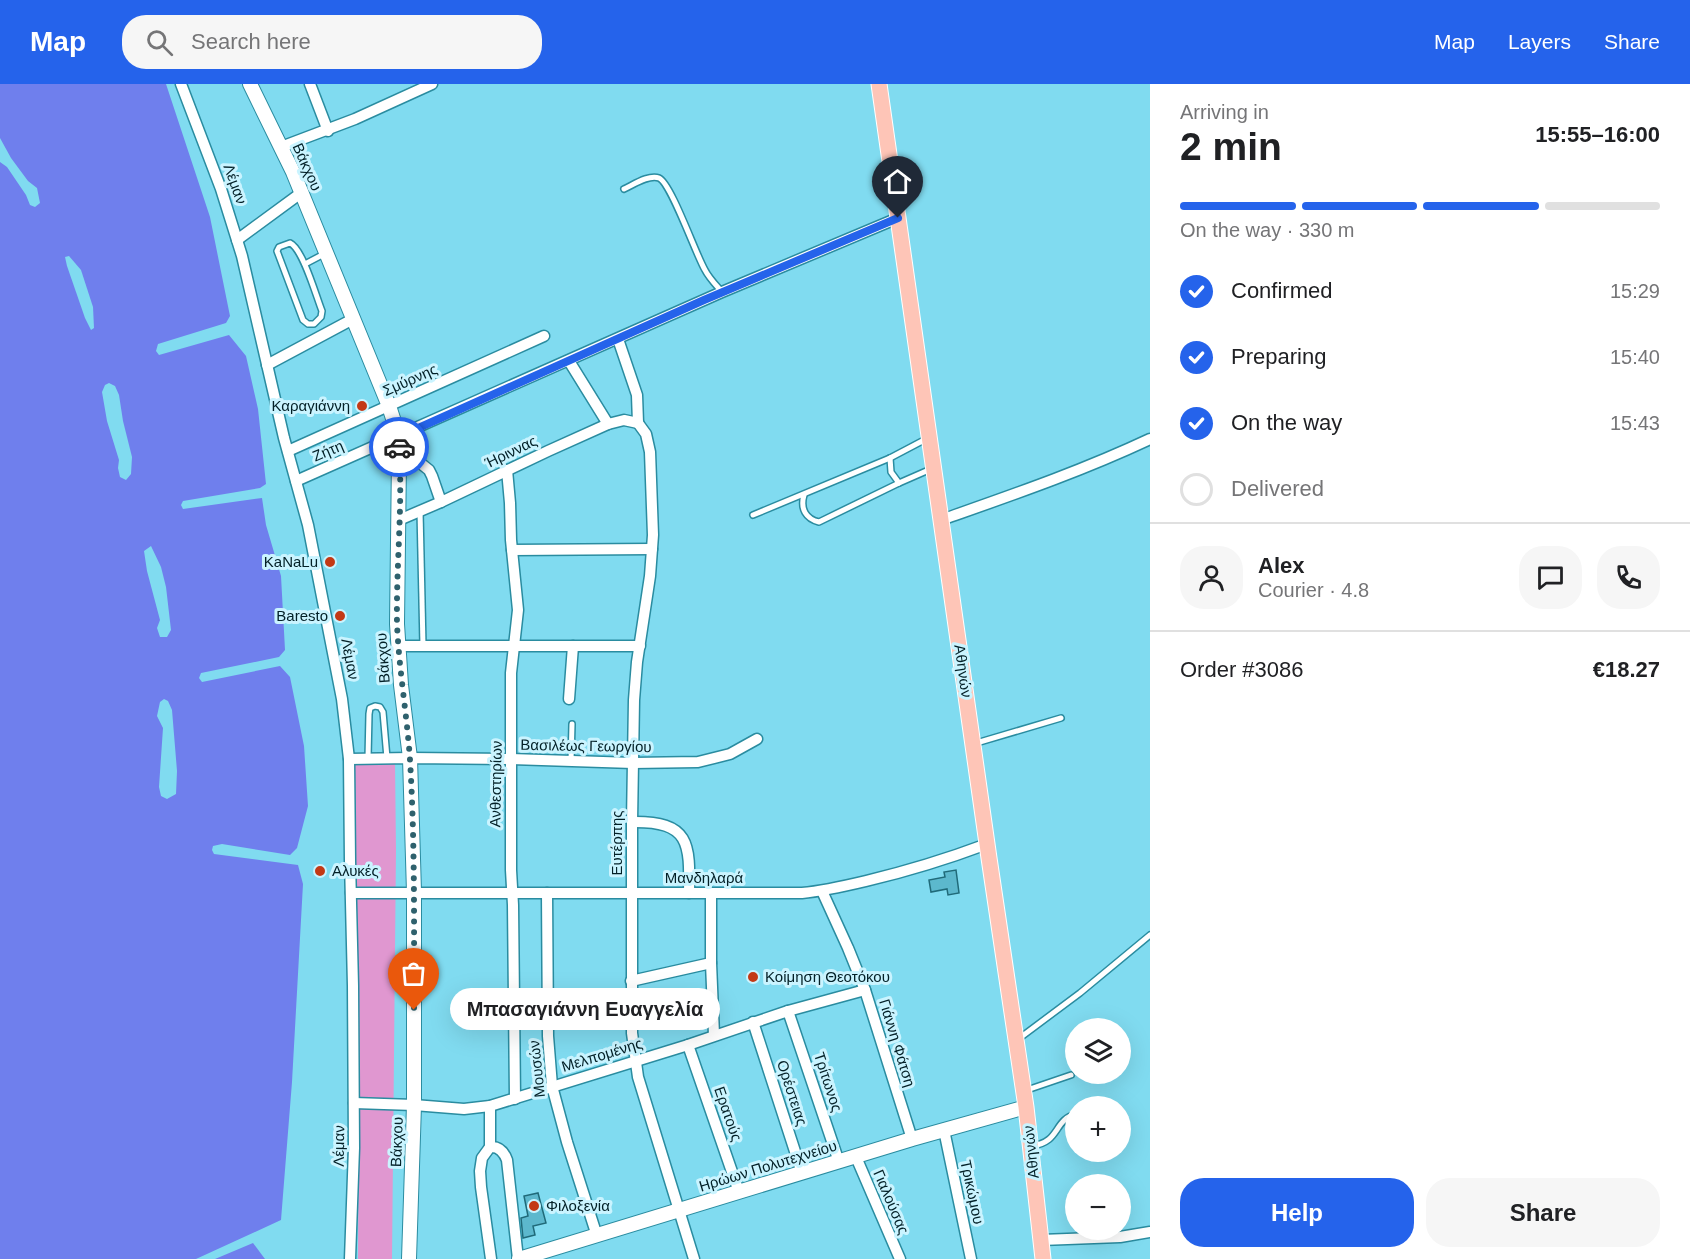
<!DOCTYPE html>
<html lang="en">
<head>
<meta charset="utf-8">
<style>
  body { margin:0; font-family:Arial,sans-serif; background:#f6f6f6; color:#202124; height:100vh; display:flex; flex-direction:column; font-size:22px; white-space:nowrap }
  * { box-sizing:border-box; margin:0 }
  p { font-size:20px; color:#757577 }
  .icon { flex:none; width:33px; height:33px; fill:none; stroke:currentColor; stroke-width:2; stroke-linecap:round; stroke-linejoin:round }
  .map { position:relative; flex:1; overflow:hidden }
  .drawer { display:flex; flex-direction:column; background:#fff; width:540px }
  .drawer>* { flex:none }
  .fabs { position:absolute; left:1065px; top:934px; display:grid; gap:12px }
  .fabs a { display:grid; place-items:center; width:66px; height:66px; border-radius:50%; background:#fff; box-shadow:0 6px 24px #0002; font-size:30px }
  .pin { position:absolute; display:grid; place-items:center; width:51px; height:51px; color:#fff; margin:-62px -26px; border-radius:50% 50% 50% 0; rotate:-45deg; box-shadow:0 0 6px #0007 }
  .pin .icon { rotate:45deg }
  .courier { position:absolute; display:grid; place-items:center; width:60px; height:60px; margin:-30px; border:4px solid #2563eb; border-radius:50%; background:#fff; color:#222; box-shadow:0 2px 8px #0007 }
  .bubble { position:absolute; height:42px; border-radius:21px; background:#fff; box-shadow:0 6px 24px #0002; font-size:20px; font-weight:600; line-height:42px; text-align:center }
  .head em { font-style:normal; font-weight:600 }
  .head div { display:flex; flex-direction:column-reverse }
  .head { display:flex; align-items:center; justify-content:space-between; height:102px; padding:0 30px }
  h1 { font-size:39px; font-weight:600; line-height:45px }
  .bar { display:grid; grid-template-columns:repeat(4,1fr); gap:9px 6px; align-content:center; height:72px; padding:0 30px }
  .bar i { height:8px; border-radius:4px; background:#e0e0e0 }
  .bar .active { background:#2563eb }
  .bar p { grid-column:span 4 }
  .line { display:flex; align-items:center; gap:15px; padding:0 30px; border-top:2px solid #e0e0e0 }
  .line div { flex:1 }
  .round { display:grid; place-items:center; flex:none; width:63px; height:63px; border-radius:24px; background:#f6f6f6 }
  ol { padding:0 30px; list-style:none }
  li { display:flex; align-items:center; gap:18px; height:66px }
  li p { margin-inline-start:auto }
  li .icon { padding:6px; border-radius:50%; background:#2563eb; color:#fff; stroke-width:4 }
  li:last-child { color:#757577 }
  li i { width:33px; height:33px; border:3px solid #e0e0e0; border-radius:50% }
  .action { display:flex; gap:12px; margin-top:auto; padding:12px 30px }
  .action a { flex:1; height:69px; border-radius:24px; background:#2563eb; color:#fff; font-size:24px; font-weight:600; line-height:69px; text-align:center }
  .action a+a { background:#f6f6f6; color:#202124 }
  header { display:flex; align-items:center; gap:36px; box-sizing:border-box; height:84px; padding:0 30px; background:#2563eb; color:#fff }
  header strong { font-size:28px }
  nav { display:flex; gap:33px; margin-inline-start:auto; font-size:21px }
  .search { width:420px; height:54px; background:#f6f6f6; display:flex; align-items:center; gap:15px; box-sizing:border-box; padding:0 21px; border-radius:24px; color:#757577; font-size:22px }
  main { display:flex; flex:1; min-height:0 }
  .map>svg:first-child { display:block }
</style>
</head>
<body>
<header>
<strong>Map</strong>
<div class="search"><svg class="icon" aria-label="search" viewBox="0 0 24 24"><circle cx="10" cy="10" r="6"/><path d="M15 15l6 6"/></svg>Search here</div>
<nav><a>Map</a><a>Layers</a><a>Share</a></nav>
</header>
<main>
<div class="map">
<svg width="1150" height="1175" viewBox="0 0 1150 1175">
  <rect width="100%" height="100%" fill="#80dbf0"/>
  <!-- green -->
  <polygon fill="#e097d0" points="352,678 395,678 396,766 392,1175 358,1175 359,1007"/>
  <!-- water -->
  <g fill="#6f7fed">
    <polygon points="0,0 166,0 210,133 230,232 226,239 158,260 156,267 159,271 229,251 246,272 258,325 266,400 260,404 183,417 181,421 183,425 262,414 266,441 281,492 285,566 279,573 201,589 199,594 202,598 280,582 290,593 304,662 308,722 297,764 290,771 222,760 213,762 212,766 214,770 298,781 303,800 292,998 281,1136 196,1175 0,1175"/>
    <polygon points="253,1159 265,1175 215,1175"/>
  </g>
  <!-- pier -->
  <g fill="#80dbf0">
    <polygon points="0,54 11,74 28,97 37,104 40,119 35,123 30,121 26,111 7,83 0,78"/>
    <polygon points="69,172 81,186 93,223 94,244 91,246 85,234 67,182 65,173"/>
    <polygon points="109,299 115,302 119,311 123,337 132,373 131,390 126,396 120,393 118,384 119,376 107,337 102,308 105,301"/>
    <polygon points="151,462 161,483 166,503 171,546 167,553 160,553 157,544 160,536 147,487 144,467"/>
    <polygon points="164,615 168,617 172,626 177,687 176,710 167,715 161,712 159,703 163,644 157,632 160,618"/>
  </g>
  <!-- building -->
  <g fill="#5cb8cd" stroke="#206a79" stroke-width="1.5">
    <polygon points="956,786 959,809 948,811 947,805 931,808 929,796 945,793 944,788"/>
    <polygon points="538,1109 546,1139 533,1142 535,1151 523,1154 521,1134 528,1132 524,1112"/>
  </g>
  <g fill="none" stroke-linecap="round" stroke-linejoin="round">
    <!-- lane casing -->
    <g stroke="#2a8ca0" stroke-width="8">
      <g id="lane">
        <path d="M624,105C633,101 649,90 659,94C671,99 696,171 705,186C709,194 716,201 722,208"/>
        <path d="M290,159C303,165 316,212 322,227L321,233L314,240H308L303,236L277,167L279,163Z"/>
        <polyline points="305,180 324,170"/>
        <polyline points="890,374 891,388 899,399"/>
        <path d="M804,411C800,425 806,435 819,438L899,399L931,385"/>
        <polyline points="420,427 423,562"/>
        <polyline points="753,431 890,374 928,354"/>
        <polyline points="973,660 1061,634"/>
        <polyline points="368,674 369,630 370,624 375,622 380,623 383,628 387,674"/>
        <polyline points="571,677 572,640"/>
        <polyline points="1017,956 1080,909 1150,851"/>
        <polyline points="1024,1007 1071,991"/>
        <path d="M1032,1062C1061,1058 1053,1036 1076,1030"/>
      </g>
    </g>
    <!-- street casing -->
    <g stroke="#2a8ca0" stroke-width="13">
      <g id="street">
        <polyline points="181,0 221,105 242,172 284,354 308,441 342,615 349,675 350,777 353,902 354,1064 350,1175"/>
        <polyline points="310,0 328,47"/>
        <polyline points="281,63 355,35 432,0"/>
        <polyline points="237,156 301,109"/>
        <polyline points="618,255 637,311 638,339"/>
        <polyline points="569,277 608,340"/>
        <polyline points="267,281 353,235"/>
        <polyline points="638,339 646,350 650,368 653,451 650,492 637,578 634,616 632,738 632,949 638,993 694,1175"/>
        <polyline points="405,350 411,369 414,374 429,386 432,392 441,418"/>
        <polyline points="288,367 544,252"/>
        <polyline points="507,386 510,419 511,456 518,526 511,589 511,786 513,821 515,1015"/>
        <polyline points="296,397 722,208 898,134"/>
        <polyline points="399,436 441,418 548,367 608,340 624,336 638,339"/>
        <path d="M941,436C1012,411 1082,387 1150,355"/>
        <polyline points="512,466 652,465"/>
        <polyline points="399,562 640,562"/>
        <polyline points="569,615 573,562"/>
        <polyline points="349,675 410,674 511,675 633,679 698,678 730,670 757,655"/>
        <path d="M632,738C690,737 690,759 689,809"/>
        <polyline points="822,807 848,864 865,906 912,1055"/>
        <path d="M351,809H802C824,807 845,802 866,797C908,787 947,775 987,760"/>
        <polyline points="547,809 548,952 552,1002 567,1058 597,1152"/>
        <polyline points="711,809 711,879 714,951"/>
        <polyline points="631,897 711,879"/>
        <polyline points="788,927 839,1078"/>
        <polyline points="753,938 802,1089"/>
        <polyline points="688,961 739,1108"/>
        <polyline points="354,1019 414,1021 464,1025 490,1022 688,961 788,927 865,906"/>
        <polyline points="490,1022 490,1063 482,1074 480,1087 481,1103 491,1175"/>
        <polyline points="944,1046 971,1175"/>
        <path d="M490,1063C499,1062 504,1068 507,1076L518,1175"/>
        <polyline points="856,1073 900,1175"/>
        <polyline points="1041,1156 1120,1153 1150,1148"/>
      </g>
    </g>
    <!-- secondary casing -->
    <g stroke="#2a8ca0" stroke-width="16">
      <g id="secondary">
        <polyline points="250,0 293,88 389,322 397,347 399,375 397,540 401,601 410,674 414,808 414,1021 409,1175"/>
        <polyline points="519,1175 912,1055 1026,1023"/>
      </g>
    </g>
    <!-- primary casing -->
    <g stroke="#fff" stroke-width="17">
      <polyline id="primary" points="879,0 989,774 1026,1023 1043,1175"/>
    </g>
    <!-- lane -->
    <use href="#lane" stroke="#fff" stroke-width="5"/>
    <!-- street -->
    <use href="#street" stroke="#fff" stroke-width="10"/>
    <!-- secondary -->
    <use href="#secondary" stroke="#fff" stroke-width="14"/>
    <!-- primary -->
    <use href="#primary" stroke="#fec5b7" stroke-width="15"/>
  </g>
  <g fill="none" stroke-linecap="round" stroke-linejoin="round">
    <!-- done -->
    <path stroke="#2f616d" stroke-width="6" stroke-dasharray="0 10.8" d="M399,363C403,422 396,481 397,540C399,586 407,631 410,676C415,759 414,843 414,926"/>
    <!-- route -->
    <polyline stroke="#2563eb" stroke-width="8" points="399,363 398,353 405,350 704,216 898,134"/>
  </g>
  <!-- markers -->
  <g fill="#c33915" stroke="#caf4ff" stroke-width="2">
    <circle cx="362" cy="322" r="6"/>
    <circle cx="330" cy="478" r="6"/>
    <circle cx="340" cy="532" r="6"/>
    <circle cx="320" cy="787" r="6"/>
    <circle cx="753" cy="893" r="6"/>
    <circle cx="534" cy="1122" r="6"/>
  </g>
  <g text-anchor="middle" stroke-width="6" stroke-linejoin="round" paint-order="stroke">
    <!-- street labels -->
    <g font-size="15" fill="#032027" stroke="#caf4ff">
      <text transform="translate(307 83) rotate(66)" y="5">Βάκχου</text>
      <text transform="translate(235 100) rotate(70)" y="5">Λέμαν</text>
      <text transform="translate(410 296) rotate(-24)" y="5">Σμύρνης</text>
      <text transform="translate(328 367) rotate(-23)" y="5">Ζήτη</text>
      <text transform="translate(511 368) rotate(-26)" y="5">Ήριννας</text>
      <text transform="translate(383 574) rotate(-94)" y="5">Βάκχου</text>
      <text transform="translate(350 575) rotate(79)" y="5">Λέμαν</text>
      <text transform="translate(963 587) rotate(82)" y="5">Αθηνών</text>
      <text transform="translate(586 662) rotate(1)" y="5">Βασιλέως Γεωργίου</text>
      <text transform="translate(496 700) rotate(-89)" y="5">Ανθεστηρίων</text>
      <text transform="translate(617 759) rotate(-90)" y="5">Ευτέρπης</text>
      <text x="704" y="799">Μανδηλαρά</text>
      <text transform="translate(897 959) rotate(73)" y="5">Γιάννη Φάτση</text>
      <text transform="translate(602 971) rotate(-17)" y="5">Μελπομένης</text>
      <text transform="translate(537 985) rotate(-96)" y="5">Μουσών</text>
      <text transform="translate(828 998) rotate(72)" y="5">Τρίτωνος</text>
      <text transform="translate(792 1009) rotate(72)" y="5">Ορέστειας</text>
      <text transform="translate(728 1030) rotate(71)" y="5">Ερατούς</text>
      <text transform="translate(397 1058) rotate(-88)" y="5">Βάκχου</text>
      <text transform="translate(339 1062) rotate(-89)" y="5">Λέμαν</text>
      <text transform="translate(1031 1068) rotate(-96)" y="5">Αθηνών</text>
      <text transform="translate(768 1082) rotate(-17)" y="5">Ηρώων Πολυτεχνείου</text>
      <text transform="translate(972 1108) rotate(78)" y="5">Τρικώμου</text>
      <text transform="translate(891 1118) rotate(67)" y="5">Γιαλούσας</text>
    </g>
    <!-- poi labels -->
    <g font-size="15" fill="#032027" stroke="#caf4ff" text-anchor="end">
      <text x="350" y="327">Καραγιάννη</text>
      <text x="318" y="483">KaNaLu</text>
      <text x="328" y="537">Baresto</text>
      <text x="332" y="792" text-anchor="start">Αλυκές</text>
      <text x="765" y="898" text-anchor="start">Κοίμηση Θεοτόκου</text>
      <text x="546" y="1127" text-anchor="start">Φιλοξενία</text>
    </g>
  </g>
</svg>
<div class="fabs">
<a><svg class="icon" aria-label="layers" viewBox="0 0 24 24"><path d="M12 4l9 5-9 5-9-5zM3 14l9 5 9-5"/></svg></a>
<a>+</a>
<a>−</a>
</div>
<div class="pin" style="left:414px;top:926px;background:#ea580c"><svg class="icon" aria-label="bag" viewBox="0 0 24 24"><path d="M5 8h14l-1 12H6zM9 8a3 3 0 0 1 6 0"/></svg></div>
<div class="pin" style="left:898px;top:134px;background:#1f2937"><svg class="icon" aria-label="home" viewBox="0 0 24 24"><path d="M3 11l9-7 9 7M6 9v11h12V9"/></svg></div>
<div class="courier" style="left:399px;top:363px"><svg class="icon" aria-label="car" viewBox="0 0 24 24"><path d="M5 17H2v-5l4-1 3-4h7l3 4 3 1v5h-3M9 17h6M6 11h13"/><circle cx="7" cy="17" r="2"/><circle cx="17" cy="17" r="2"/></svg></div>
<div class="bubble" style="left:450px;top:904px;width:270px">Μπασαγιάννη Ευαγγελία</div>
</div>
<section class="drawer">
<div class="head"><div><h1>2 min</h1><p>Arriving in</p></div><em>15:55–16:00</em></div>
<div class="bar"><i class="active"></i><i class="active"></i><i class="active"></i><i></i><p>On the way · 330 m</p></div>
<ol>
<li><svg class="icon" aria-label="check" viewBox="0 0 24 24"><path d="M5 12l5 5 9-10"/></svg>Confirmed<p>15:29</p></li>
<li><svg class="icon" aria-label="check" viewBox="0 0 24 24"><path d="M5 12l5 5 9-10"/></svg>Preparing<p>15:40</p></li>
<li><svg class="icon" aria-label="check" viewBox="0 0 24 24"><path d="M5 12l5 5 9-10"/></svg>On the way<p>15:43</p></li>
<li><i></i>Delivered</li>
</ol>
<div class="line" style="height:108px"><a class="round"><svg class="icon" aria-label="person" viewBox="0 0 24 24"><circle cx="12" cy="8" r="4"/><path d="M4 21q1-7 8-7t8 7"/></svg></a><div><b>Alex</b><p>Courier · 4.8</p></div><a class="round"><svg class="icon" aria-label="chat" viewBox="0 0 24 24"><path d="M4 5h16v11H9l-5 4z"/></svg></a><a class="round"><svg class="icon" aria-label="phone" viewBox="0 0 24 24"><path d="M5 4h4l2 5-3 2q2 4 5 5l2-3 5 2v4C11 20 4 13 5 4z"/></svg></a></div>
<div class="line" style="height:78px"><div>Order #3086</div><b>€18.27</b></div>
<div class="action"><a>Help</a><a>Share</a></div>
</section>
</main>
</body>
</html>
